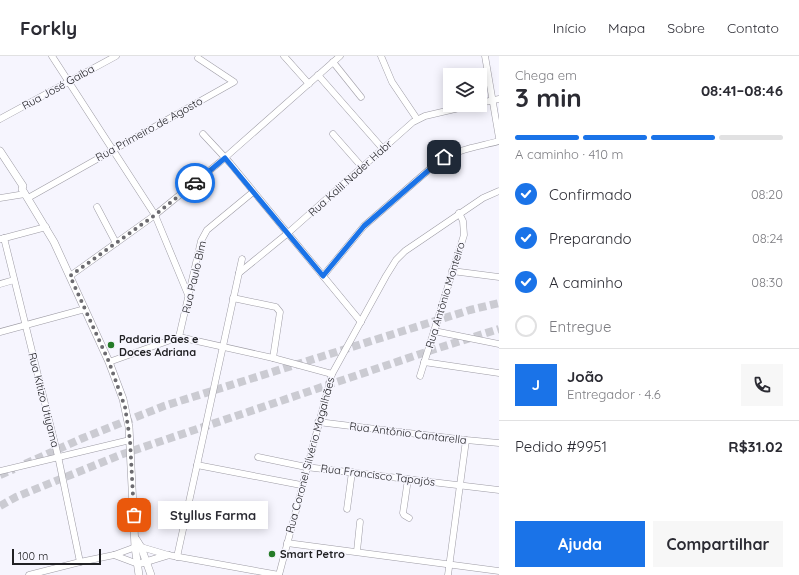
<!DOCTYPE html>
<html lang="pt">
<head>
<meta charset="utf-8">
<style>
  body { margin:0; font-family:Quicksand,sans-serif; background:#f7f7f7; color:#2b2b33; height:100vh; display:flex; flex-direction:column; font-size:15px; white-space:nowrap }
  * { box-sizing:border-box; margin:0 }
  p { font-size:13px; color:#7c7c81 }
  .icon { flex:none; width:22px; height:22px; fill:none; stroke:currentColor; stroke-width:2; stroke-linecap:round; stroke-linejoin:round }
  .map { position:relative; flex:1; overflow:hidden }
  .details { display:flex; flex-direction:column; background:#fff; width:300px }
  .details>* { flex:none }
  .fabs { position:absolute; left:443px; top:12px; display:grid; gap:8px }
  .fabs a { display:grid; place-items:center; width:44px; height:44px; border-radius:0px; background:#fff; box-shadow:0 2px 10px #0003; font-size:20px }
  .scale { position:absolute; left:12px; bottom:10px; width:89px; box-sizing:border-box; padding-left:4px; border:2px solid #212124; border-top:0; font-size:11px; line-height:14px; white-space:nowrap; color:#212124; -webkit-text-stroke:3px #f6f5fe; paint-order:stroke }
  .pin { position:absolute; display:grid; place-items:center; width:34px; height:34px; color:#fff; margin:-17px; border-radius:8px; box-shadow:0 2px 6px #0006 }
  .courier { position:absolute; display:grid; place-items:center; width:40px; height:40px; margin:-20px; border:3px solid #1a73e8; border-radius:50%; background:#fff; color:#222; box-shadow:0 1px 5px #0007 }
  .bubble { position:absolute; height:28px; border-radius:0px; background:#fff; box-shadow:0 2px 10px #0003; font-size:13px; font-weight:800; line-height:28px; text-align:center }
  .overview em { font-style:normal; font-weight:800 }
  .overview div { display:flex; flex-direction:column-reverse }
  .overview { display:flex; align-items:center; justify-content:space-between; height:68px; padding:0 16px }
  h1 { font-size:26px; font-weight:800; line-height:30px }
  .bar { display:grid; grid-template-columns:repeat(4,1fr); gap:6px 4px; align-content:center; height:48px; padding:0 16px }
  .bar i { height:5px; border-radius:3px; background:#e1e1e2 }
  .bar .current { background:#1a73e8 }
  .bar p { grid-column:span 4 }
  .line { display:flex; align-items:center; gap:10px; padding:0 16px; border-top:1px solid #e1e1e2 }
  .line div { flex:1 }
  .round { display:grid; place-items:center; flex:none; width:42px; height:42px; border-radius:0px; background:#f7f7f7 }
  ol { padding:0 16px; list-style:none }
  li { display:flex; align-items:center; gap:12px; height:44px }
  li p { margin-inline-start:auto }
  li .icon { padding:4px; border-radius:50%; background:#1a73e8; color:#fff; stroke-width:4 }
  li:last-child { color:#7c7c81 }
  li i { width:22px; height:22px; border:2px solid #e1e1e2; border-radius:50% }
  .cta { display:flex; gap:8px; margin-top:auto; padding:8px 16px }
  .cta a { flex:1; height:46px; border-radius:0px; background:#1a73e8; color:#fff; font-size:16px; font-weight:800; line-height:46px; text-align:center }
  .cta a+a { background:#f7f7f7; color:#2b2b33 }
  header { display:flex; align-items:center; gap:24px; box-sizing:border-box; height:56px; padding:0 20px; background:#fff; border-bottom:1px solid #e1e1e2 }
  header strong { font-size:19px }
  nav { display:flex; gap:22px; margin-inline-start:auto; font-size:14px }
  main { display:flex; flex:1; min-height:0 }
  .map>svg:first-child { display:block }
</style>
</head>
<body>
<header>
<strong>Forkly</strong>
<nav><a>Início</a><a>Mapa</a><a>Sobre</a><a>Contato</a></nav>
</header>
<main>
<div class="map">
<svg width="499" height="519" viewBox="0 0 499 519">
  <rect width="100%" height="100%" fill="#f6f5fe"/>
  <g fill="none" stroke-linecap="round" stroke-linejoin="round">
    <!-- highway-tunnel -->
    <g stroke="#cbcbd2" stroke-width="8" stroke-dasharray="8 4" stroke-linecap="butt">
      <polyline points="25,408 83,382 164,350 470,254 499,247"/>
      <polyline points="0,419 14,413"/>
      <polyline points="0,450 16,441 120,399 432,294 499,273"/>
    </g>
    <!-- minor casing -->
    <g stroke="#9d9ba4" stroke-width="7">
      <g id="minor">
        <polyline points="52,0 155,159 189,241"/>
        <polyline points="284,0 309,28"/>
        <polyline points="381,0 392,26 417,63"/>
        <polyline points="485,0 499,82"/>
        <polyline points="333,6 361,41"/>
        <polyline points="318,19 383,93"/>
        <polyline points="480,47 499,43"/>
        <polyline points="0,63 116,0"/>
        <polyline points="203,78 230,107 361,266"/>
        <polyline points="333,78 362,111"/>
        <polyline points="0,142 25,138"/>
        <polyline points="28,142 234,26 198,2"/>
        <polyline points="97,151 116,187"/>
        <polyline points="4,182 58,400 80,506"/>
        <polyline points="1,183 46,171"/>
        <polyline points="452,215 499,221"/>
        <polyline points="239,217 288,177 413,66 425,60 472,49"/>
        <polyline points="70,220 155,159 220,106 340,0"/>
        <path d="M323,220L364,170L439,105C454,94 481,90 499,85"/>
        <polyline points="0,228 14,224"/>
        <polyline points="233,242 276,251 280,256 273,302"/>
        <polyline points="434,275 499,288"/>
        <polyline points="0,276 85,253"/>
        <polyline points="179,281 201,185 207,174 253,136"/>
        <polyline points="109,306 179,281 273,302 332,318"/>
        <polyline points="424,306 499,317"/>
        <polyline points="420,320 464,179 463,165 459,157"/>
        <polyline points="318,366 466,384 499,387"/>
        <polyline points="258,401 306,411 499,434"/>
        <polyline points="197,409 301,429"/>
        <polyline points="0,415 130,384"/>
        <polyline points="408,423 403,457 404,459 409,462"/>
        <polyline points="347,453 352,416"/>
        <polyline points="287,487 499,515"/>
        <polyline points="357,495 360,466"/>
        <polyline points="114,499 138,508"/>
        <polyline points="177,501 242,203"/>
        <polyline points="29,519 80,506 114,499 133,492 141,491 168,499 279,519"/>
        <polyline points="279,519 332,318 386,220 396,204 405,195 483,142 499,135"/>
        <polyline points="448,519 466,384"/>
      </g>
    </g>
    <!-- major casing -->
    <g stroke="#9d9ba4" stroke-width="8">
      <g id="major">
        <polyline points="0,95 23,130 22,133 54,186 109,306 123,343 129,371 135,491 139,519"/>
        <polyline points="136,483 141,491 151,519"/>
        <polyline points="142,507 168,499"/>
      </g>
    </g>
    <!-- minor -->
    <use href="#minor" stroke="#fff" stroke-width="6"/>
    <!-- major -->
    <use href="#major" stroke="#fff" stroke-width="7"/>
  </g>
  <g fill="none" stroke-linecap="round" stroke-linejoin="round">
    <!-- done -->
    <polyline stroke="#6c6b70" stroke-width="4" stroke-dasharray="0 7.2" points="134,459 130,384 125,351 109,306 70,220 155,159 195,127"/>
    <!-- route -->
    <polyline stroke="#1a73e8" stroke-width="5" points="195,127 225,102 323,220 364,170 444,101"/>
  </g>
  <!-- markers -->
  <g fill="#257b28" stroke="#f6f5fe" stroke-width="1.5">
    <circle cx="111" cy="289" r="4"/>
    <circle cx="272" cy="498" r="4"/>
  </g>
  <g text-anchor="middle" stroke-width="3" stroke-linejoin="round" paint-order="stroke">
    <!-- street labels -->
    <g font-size="11" fill="#212124" stroke="#f6f5fe">
      <text transform="translate(58 31) rotate(-29)" y="4">Rua José Gaiba</text>
      <text transform="translate(149 73) rotate(-29)" y="4">Rua Primeiro de Agosto</text>
      <text transform="translate(350 122) rotate(-42)" y="4">Rua Kalil Nader Habr</text>
      <text transform="translate(194 221) rotate(-77)" y="4">Rua Paulo Bim</text>
      <text transform="translate(445 239) rotate(-73)" y="4">Rua Antônio Monteiro</text>
      <text transform="translate(44 344) rotate(76)" y="4">Rua Kitizo Utiyama</text>
      <text transform="translate(408 377) rotate(7)" y="4">Rua Antônio Cantarella</text>
      <text transform="translate(310 399) rotate(-75)" y="4">Rua Coronel Silvério Magalhães</text>
      <text transform="translate(378 419) rotate(7)" y="4">Rua Francisco Tapajós</text>
    </g>
    <!-- poi labels -->
    <g font-size="11" font-weight="bold" fill="#212124" stroke="#f6f5fe" text-anchor="start">
      <text x="119" y="287">Padaria Pães e<tspan x="119" dy="13">Doces Adriana</tspan></text>
      <text x="280" y="502">Smart Petro</text>
    </g>
  </g>
</svg>
<div class="fabs">
<a><svg class="icon" aria-label="layers" viewBox="0 0 24 24"><path d="M12 4l9 5-9 5-9-5zM3 14l9 5 9-5"/></svg></a>
</div>
<div class="scale">100 m</div>
<div class="pin" style="left:134px;top:459px;background:#ea580c"><svg class="icon" aria-label="bag" viewBox="0 0 24 24"><path d="M5 8h14l-1 12H6zM9 8a3 3 0 0 1 6 0"/></svg></div>
<div class="pin" style="left:444px;top:101px;background:#1f2937"><svg class="icon" aria-label="home" viewBox="0 0 24 24"><path d="M3 11l9-7 9 7M6 9v11h12V9"/></svg></div>
<div class="courier" style="left:195px;top:127px"><svg class="icon" aria-label="car" viewBox="0 0 24 24"><path d="M5 17H2v-5l4-1 3-4h7l3 4 3 1v5h-3M9 17h6M6 11h13"/><circle cx="7" cy="17" r="2"/><circle cx="17" cy="17" r="2"/></svg></div>
<div class="bubble" style="left:158px;top:445px;width:110px">Styllus Farma</div>
</div>
<section class="details">
<div class="overview"><div><h1>3 min</h1><p>Chega em</p></div><em>08:41–08:46</em></div>
<div class="bar"><i class="current"></i><i class="current"></i><i class="current"></i><i></i><p>A caminho · 410 m</p></div>
<ol>
<li><svg class="icon" aria-label="check" viewBox="0 0 24 24"><path d="M5 12l5 5 9-10"/></svg>Confirmado<p>08:20</p></li>
<li><svg class="icon" aria-label="check" viewBox="0 0 24 24"><path d="M5 12l5 5 9-10"/></svg>Preparando<p>08:24</p></li>
<li><svg class="icon" aria-label="check" viewBox="0 0 24 24"><path d="M5 12l5 5 9-10"/></svg>A caminho<p>08:30</p></li>
<li><i></i>Entregue</li>
</ol>
<div class="line" style="height:72px"><b class="round" style="background:#1a73e8;color:#fff">J</b><div><b>João</b><p>Entregador · 4.6</p></div><a class="round"><svg class="icon" aria-label="phone" viewBox="0 0 24 24"><path d="M5 4h4l2 5-3 2q2 4 5 5l2-3 5 2v4C11 20 4 13 5 4z"/></svg></a></div>
<div class="line" style="height:52px"><div>Pedido #9951</div><b>R$31.02</b></div>
<div class="cta"><a>Ajuda</a><a>Compartilhar</a></div>
</section>
</main>
</body>
</html>
